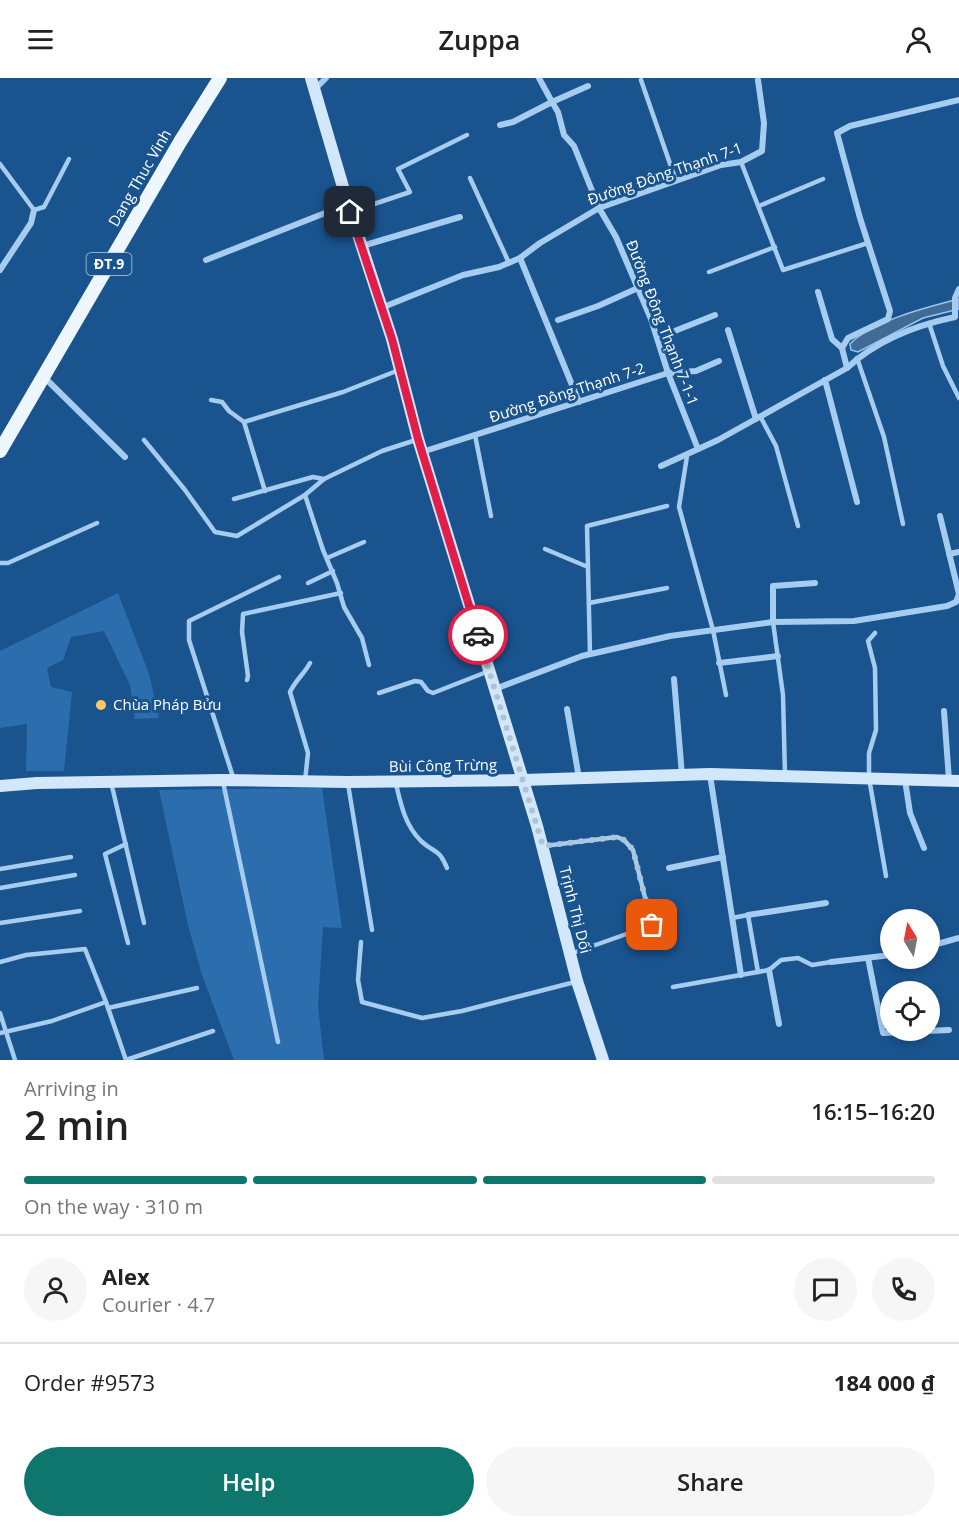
<!DOCTYPE html>
<html lang="en">
<head>
<meta charset="utf-8">
<style>
  body { margin:0; font-family:"Open Sans",sans-serif; background:#f6f6f6; color:#222; height:100vh; display:flex; flex-direction:column; font-size:22px; white-space:nowrap }
  * { box-sizing:border-box; margin:0 }
  p { font-size:20px; color:#767676 }
  .icon { flex:none; width:33px; height:33px; fill:none; stroke:currentColor; stroke-width:2; stroke-linecap:round; stroke-linejoin:round }
  .map { position:relative; height:982px; overflow:hidden }
  .side { display:flex; flex-direction:column; background:#fff; flex:1 }
  .side>* { flex:none }
  .needle { width:39px; rotate:350deg }
  .buttons { position:absolute; left:880px; top:831px; display:grid; gap:12px }
  .buttons a { display:grid; place-items:center; width:60px; height:60px; border-radius:50%; background:#fff; box-shadow:0 3px 9px #0003; font-size:30px }
  .pin { position:absolute; display:grid; place-items:center; width:51px; height:51px; color:#fff; margin:-26px; border-radius:12px; box-shadow:0 3px 9px #0006 }
  .courier { position:absolute; display:grid; place-items:center; width:60px; height:60px; margin:-30px; border:4px solid #e11d48; border-radius:50%; background:#fff; color:#222; box-shadow:0 2px 8px #0007 }
  .overview em { font-style:normal; font-weight:600 }
  .overview div { display:flex; flex-direction:column-reverse }
  .overview { display:flex; align-items:center; justify-content:space-between; height:102px; padding:0 24px }
  h1 { font-size:39px; font-weight:600; line-height:45px }
  .bar { display:grid; grid-template-columns:repeat(4,1fr); gap:9px 6px; align-content:center; height:72px; padding:0 24px }
  .bar i { height:8px; border-radius:4px; background:#e0e0e0 }
  .bar .on { background:#0f766e }
  .bar p { grid-column:span 4 }
  .line { display:flex; align-items:center; gap:15px; padding:0 24px; border-top:2px solid #e0e0e0 }
  .line div { flex:1 }
  .round { display:grid; place-items:center; flex:none; width:63px; height:63px; border-radius:32px; background:#f6f6f6 }
  .button { display:flex; gap:12px; margin-top:auto; padding:12px 24px }
  .button a { flex:1; height:69px; border-radius:36px; background:#0f766e; color:#fff; font-size:24px; font-weight:600; line-height:69px; text-align:center }
  .button a+a { background:#f6f6f6; color:#222 }
  header { display:flex; justify-content:space-between; align-items:center; height:78px; padding:0 24px; background:#fff; font-size:27px; font-weight:600 }
  .map>svg:first-child { display:block }
</style>
</head>
<body>
<header><svg class="icon" aria-label="menu" viewBox="0 0 24 24"><path d="M4 6h16M4 12h16M4 18h16"/></svg>Zuppa<svg class="icon" aria-label="person" viewBox="0 0 24 24"><circle cx="12" cy="8" r="4"/><path d="M4 21q1-7 8-7t8 7"/></svg></header>
<div class="map">
<svg width="959" height="982" viewBox="0 0 959 982">
  <rect width="100%" height="100%" fill="#19548f"/>
  <!-- green -->
  <g fill="#2c6ead">
    <polygon points="118,515 149,596 159,640 135,641 130,607 104,553 71,559 63,582 47,590 51,609 72,614 64,693 26,693 27,646 0,650 0,573"/>
    <polygon points="322,710 342,850 323,849 318,928 324,982 234,982 202,897 188,847 159,712"/>
  </g>
  <!-- water -->
  <path fill="#416b95" stroke="#99c7f1" stroke-width="1.5" d="M959,221V231L923,240L858,274L851,272L850,266C872,243 928,229 959,221Z"/>
  <g fill="none" stroke-linecap="round" stroke-linejoin="round">
    <!-- lane -->
    <g stroke="#a6ccef" stroke-width="4.5">
      <polyline points="641,2 676,103"/>
      <polyline points="741,84 783,192 868,165"/>
      <polyline points="0,86 34,132 44,129 69,81"/>
      <polyline points="470,100 509,185"/>
      <polyline points="759,128 823,101"/>
      <polyline points="353,133 410,114 398,91 467,57"/>
      <polyline points="709,194 775,169"/>
      <polyline points="929,245 943,288 959,320"/>
      <polyline points="857,280 884,359 903,446"/>
      <polyline points="211,322 222,324 229,333 244,344 343,314 399,292"/>
      <polyline points="760,338 776,368 798,448"/>
      <polyline points="244,344 265,413"/>
      <polyline points="475,357 491,438"/>
      <polyline points="144,362 185,412 215,454 237,458 305,417 324,401 382,373 416,362"/>
      <polyline points="687,378 679,429 713,552 726,617"/>
      <polyline points="305,417 323,472 337,505 344,529 362,560 369,587"/>
      <polyline points="234,421 313,399 324,401"/>
      <polyline points="545,471 588,489"/>
      <polyline points="327,480 364,464"/>
      <polyline points="0,485 8,485 97,445"/>
      <polyline points="308,505 333,493"/>
      <polyline points="589,525 667,510"/>
      <polyline points="773,544 783,617 785,697"/>
      <polyline points="875,555 868,563 875,590 876,652 869,675 869,700 886,798"/>
      <polyline points="590,576 587,448 667,428"/>
      <polyline points="247,602 248,598 242,554 243,536 341,515"/>
      <polyline points="379,615 415,603 421,604 428,613 433,615 489,593"/>
      <polyline points="234,702 189,562 189,543 279,499"/>
      <path d="M305,703L308,675L290,614C295,603 304,596 310,585"/>
      <polyline points="111,704 144,845"/>
      <polyline points="223,704 278,964"/>
      <polyline points="348,706 372,852"/>
      <path d="M396,706C401,727 405,747 421,763C435,776 438,769 447,790"/>
      <polyline points="126,766 105,776 128,865"/>
      <polyline points="544,768 617,759 624,762 633,772 652,847 570,876"/>
      <polyline points="0,791 71,779"/>
      <polyline points="0,810 75,797"/>
      <polyline points="732,840 748,837 758,894"/>
      <polyline points="0,845 80,833"/>
      <polyline points="361,864 358,902 362,924 422,940 462,933 575,904"/>
      <polyline points="0,884 26,877 85,871 106,924 126,982 213,953"/>
      <polyline points="673,909 769,892 781,882 798,880 812,887 831,884"/>
      <polyline points="108,930 197,910"/>
      <polyline points="0,935 15,982"/>
      <polyline points="0,955 52,943 106,924"/>
    </g>
    <!-- street -->
    <g stroke="#a6ccef" stroke-width="6">
      <polyline points="539,0 552,24 588,8"/>
      <polyline points="315,11 326,0"/>
      <polyline points="500,47 513,44 552,24 558,34 564,57 574,68 599,130 616,159 651,241 668,295 698,371"/>
      <polyline points="362,168 460,139"/>
      <polyline points="520,180 579,324"/>
      <polyline points="206,182 348,126"/>
      <polyline points="0,192 31,145 34,132"/>
      <polyline points="818,214 832,261 842,270"/>
      <polyline points="381,230 463,197 499,189 520,180 540,165 599,130 721,87 741,84 762,73 764,45 758,2"/>
      <polyline points="558,242 598,228 638,210"/>
      <polyline points="728,252 756,341"/>
      <polyline points="657,260 715,237"/>
      <polyline points="847,290 842,270 848,260 888,241 890,233 860,140 837,55 850,48 959,22"/>
      <polyline points="43,298 125,379"/>
      <polyline points="825,302 857,424"/>
      <polyline points="422,374 668,295 696,293 719,283"/>
      <path d="M661,388L718,362L847,290C876,263 917,247 955,239V220L959,211"/>
      <polyline points="949,476 959,474"/>
      <polyline points="773,544 773,508 815,505"/>
      <polyline points="719,585 778,578"/>
      <polyline points="674,601 682,697"/>
      <polyline points="495,611 582,578 670,558 773,544 854,543 947,528 956,524 959,516 940,438"/>
      <polyline points="567,631 579,700"/>
      <polyline points="944,633 949,702"/>
      <polyline points="710,697 741,897"/>
      <polyline points="905,702 910,735 924,770"/>
      <polyline points="669,790 723,779"/>
      <polyline points="748,837 826,825"/>
      <polyline points="930,868 959,860"/>
      <polyline points="868,880 883,955 949,952"/>
      <polyline points="831,884 891,877"/>
      <polyline points="769,892 779,946"/>
    </g>
    <!-- secondary -->
    <g stroke="#d3e7fa" stroke-width="12">
      <polyline points="311,0 348,126 392,261 418,361 537,748 577,903 603,982"/>
      <polyline points="0,708 37,705 222,702 348,704 523,702 710,696 959,703"/>
    </g>
    <!-- primary -->
    <polyline stroke="#eef6ff" stroke-width="14" points="0,373 180,64 220,0"/>
  </g>
  <g fill="none" stroke-linecap="round" stroke-linejoin="round">
    <!-- done -->
    <polyline stroke="#aec3d8" stroke-width="6" stroke-dasharray="0 10.8" points="478,557 543,768 617,759 624,762 633,772 652,847"/>
    <!-- route -->
    <polyline stroke="#e11d48" stroke-width="8" points="350,134 392,261 418,361 478,557"/>
  </g>
  <!-- markers -->
  <circle fill="#ffc864" stroke="#19548f" stroke-width="2" cx="101" cy="627" r="6"/>
  <g text-anchor="middle" stroke-width="6" stroke-linejoin="round" paint-order="stroke">
    <!-- shield labels -->
    <rect fill="#19548f" stroke="#baccdd" stroke-width="1.5" x="86.5" y="175" width="45" height="22" rx="4.5"/>
    <g font-size="14" font-weight="bold" fill="#fff">
      <text x="109" y="191">ĐT.9</text>
    </g>
    <!-- street labels -->
    <g font-size="15" fill="#fff" stroke="#19548f">
      <text transform="translate(665 96) rotate(-19)" y="5">Đường Đông Thạnh 7-1</text>
      <text transform="translate(140 100) rotate(-60)" y="5">Dang Thuc Vinh</text>
      <text transform="translate(662 245) rotate(69)" y="5">Đường Đông Thạnh 7-1-1</text>
      <text transform="translate(567 315) rotate(-18)" y="5">Đường Đông Thạnh 7-2</text>
      <text transform="translate(443 688) rotate(-1)" y="5">Bùi Công Trừng</text>
      <text transform="translate(575 832) rotate(76)" y="5">Trịnh Thị Dối</text>
    </g>
    <!-- poi labels -->
    <g font-size="15" fill="#fff" stroke="#19548f" text-anchor="start">
      <text x="113" y="632">Chùa Pháp Bửu</text>
    </g>
  </g>
</svg>
<div class="buttons">
<a><svg class="needle" viewBox="-14 -14 28 28"><path d="M0-13l5 13h-10z" fill="#e53935"/><path d="M0 13l5-13h-10z" fill="#767676"/></svg></a>
<a><svg class="icon" aria-label="locate" viewBox="0 0 24 24"><circle cx="12" cy="12" r="6"/><path d="M12 2v4M12 18v4M2 12h4M18 12h4"/></svg></a>
</div>
<div class="pin" style="left:652px;top:847px;background:#ea580c"><svg class="icon" aria-label="bag" viewBox="0 0 24 24"><path d="M5 8h14l-1 12H6zM9 8a3 3 0 0 1 6 0"/></svg></div>
<div class="pin" style="left:350px;top:134px;background:#1f2937"><svg class="icon" aria-label="home" viewBox="0 0 24 24"><path d="M3 11l9-7 9 7M6 9v11h12V9"/></svg></div>
<div class="courier" style="left:478px;top:557px"><svg class="icon" aria-label="car" viewBox="0 0 24 24"><path d="M5 17H2v-5l4-1 3-4h7l3 4 3 1v5h-3M9 17h6M6 11h13"/><circle cx="7" cy="17" r="2"/><circle cx="17" cy="17" r="2"/></svg></div>
</div>
<section class="side">
<div class="overview"><div><h1>2 min</h1><p>Arriving in</p></div><em>16:15–16:20</em></div>
<div class="bar"><i class="on"></i><i class="on"></i><i class="on"></i><i></i><p>On the way · 310 m</p></div>
<div class="line" style="height:108px"><a class="round"><svg class="icon" aria-label="person" viewBox="0 0 24 24"><circle cx="12" cy="8" r="4"/><path d="M4 21q1-7 8-7t8 7"/></svg></a><div><b>Alex</b><p>Courier · 4.7</p></div><a class="round"><svg class="icon" aria-label="chat" viewBox="0 0 24 24"><path d="M4 5h16v11H9l-5 4z"/></svg></a><a class="round"><svg class="icon" aria-label="phone" viewBox="0 0 24 24"><path d="M5 4h4l2 5-3 2q2 4 5 5l2-3 5 2v4C11 20 4 13 5 4z"/></svg></a></div>
<div class="line" style="height:78px"><div>Order #9573</div><b>184 000 ₫</b></div>
<div class="button"><a>Help</a><a>Share</a></div>
</section>
</body>
</html>
